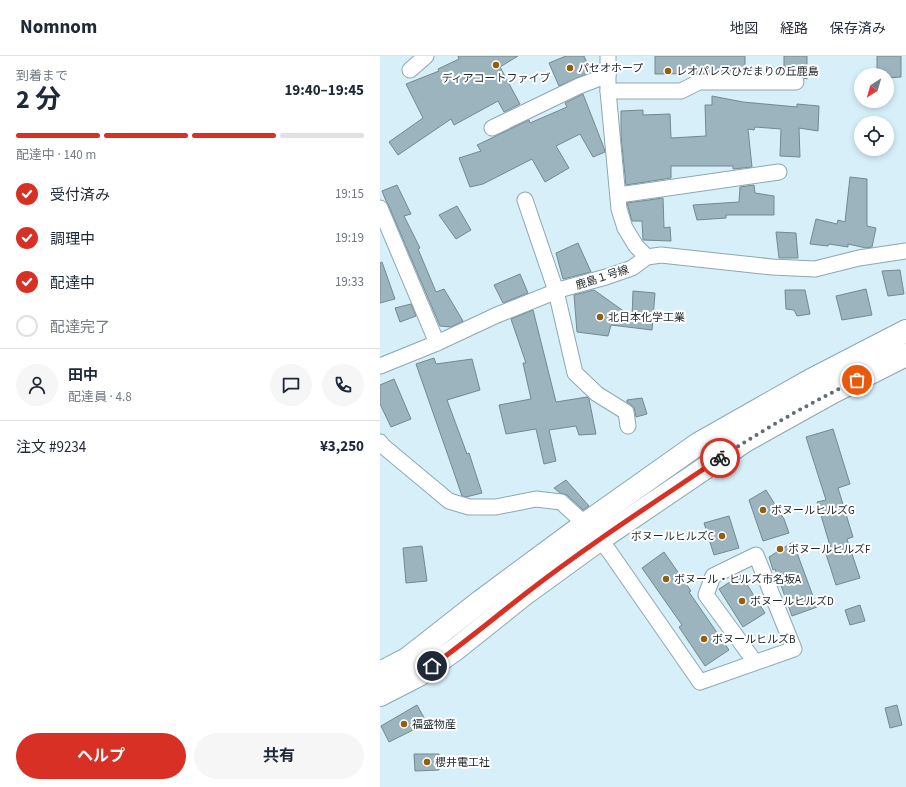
<!DOCTYPE html>
<html lang="ja">
<head>
<meta charset="utf-8">
<style>
  body { margin:0; font-family:"Source Sans 3","Noto Sans JP",sans-serif; background:#f6f6f7; color:#1f2937; height:100vh; display:flex; flex-direction:column; font-size:15px; white-space:nowrap }
  * { box-sizing:border-box; margin:0 }
  p { font-size:13px; color:#747a83 }
  .icon { flex:none; width:22px; height:22px; fill:none; stroke:currentColor; stroke-width:2; stroke-linecap:round; stroke-linejoin:round }
  .map { position:relative; flex:1; overflow:hidden }
  .side { display:flex; flex-direction:column; background:#fff; width:380px }
  .side>* { flex:none }
  .needle { width:26px; rotate:217deg }
  .controls { position:absolute; left:474px; top:12px; display:grid; gap:8px }
  .controls a { display:grid; place-items:center; width:40px; height:40px; border-radius:50%; background:#fff; box-shadow:0 2px 6px #0003; font-size:20px }
  .pin { position:absolute; display:grid; place-items:center; width:34px; height:34px; color:#fff; margin:-17px; border:2px solid #fff; border-radius:50%; box-shadow:0 1px 4px #0007 }
  .courier { position:absolute; display:grid; place-items:center; width:40px; height:40px; margin:-20px; border:3px solid #d93025; border-radius:50%; background:#fff; color:#222; box-shadow:0 1px 5px #0007 }
  .overview em { font-style:normal; font-weight:700 }
  .overview div { display:flex; flex-direction:column-reverse }
  .overview { display:flex; align-items:center; justify-content:space-between; height:68px; padding:0 16px }
  h1 { font-size:26px; font-weight:700; line-height:30px }
  .bar { display:grid; grid-template-columns:repeat(4,1fr); gap:6px 4px; align-content:center; height:48px; padding:0 16px }
  .bar i { height:5px; border-radius:3px; background:#e0e1e3 }
  .bar .current { background:#d93025 }
  .bar p { grid-column:span 4 }
  .line { display:flex; align-items:center; gap:10px; padding:0 16px; border-top:1px solid #e0e1e3 }
  .line div { flex:1 }
  .round { display:grid; place-items:center; flex:none; width:42px; height:42px; border-radius:21px; background:#f6f6f7 }
  ol { padding:0 16px; list-style:none }
  li { display:flex; align-items:center; gap:12px; height:44px }
  li p { margin-inline-start:auto }
  li .icon { padding:4px; border-radius:50%; background:#d93025; color:#fff; stroke-width:4 }
  li:last-child { color:#747a83 }
  li i { width:22px; height:22px; border:2px solid #e0e1e3; border-radius:50% }
  .action { display:flex; gap:8px; margin-top:auto; padding:8px 16px }
  .action a { flex:1; height:46px; border-radius:24px; background:#d93025; color:#fff; font-size:16px; font-weight:700; line-height:46px; text-align:center }
  .action a+a { background:#f6f6f7; color:#1f2937 }
  header { display:flex; align-items:center; gap:24px; box-sizing:border-box; height:56px; padding:0 20px; background:#fff; border-bottom:1px solid #e0e1e3 }
  header strong { font-size:19px }
  nav { display:flex; gap:22px; margin-inline-start:auto; font-size:14px }
  main { display:flex; flex:1; min-height:0 }
  .map>svg:first-child { display:block }
</style>
</head>
<body>
<header>
<strong>Nomnom</strong>
<nav><a>地図</a><a>経路</a><a>保存済み</a></nav>
</header>
<main>
<section class="side">
<div class="overview"><div><h1>2 分</h1><p>到着まで</p></div><em>19:40–19:45</em></div>
<div class="bar"><i class="current"></i><i class="current"></i><i class="current"></i><i></i><p>配達中 · 140 m</p></div>
<ol>
<li><svg class="icon" aria-label="check" viewBox="0 0 24 24"><path d="M5 12l5 5 9-10"/></svg>受付済み<p>19:15</p></li>
<li><svg class="icon" aria-label="check" viewBox="0 0 24 24"><path d="M5 12l5 5 9-10"/></svg>調理中<p>19:19</p></li>
<li><svg class="icon" aria-label="check" viewBox="0 0 24 24"><path d="M5 12l5 5 9-10"/></svg>配達中<p>19:33</p></li>
<li><i></i>配達完了</li>
</ol>
<div class="line" style="height:72px"><a class="round"><svg class="icon" aria-label="person" viewBox="0 0 24 24"><circle cx="12" cy="8" r="4"/><path d="M4 21q1-7 8-7t8 7"/></svg></a><div><b>田中</b><p>配達員 · 4.8</p></div><a class="round"><svg class="icon" aria-label="chat" viewBox="0 0 24 24"><path d="M4 5h16v11H9l-5 4z"/></svg></a><a class="round"><svg class="icon" aria-label="phone" viewBox="0 0 24 24"><path d="M5 4h4l2 5-3 2q2 4 5 5l2-3 5 2v4C11 20 4 13 5 4z"/></svg></a></div>
<div class="line" style="height:52px"><div>注文 #9234</div><b>¥3,250</b></div>
<div class="action"><a>ヘルプ</a><a>共有</a></div>
</section>
<div class="map">
<svg width="526" height="731" viewBox="0 0 526 731">
  <rect width="100%" height="100%" fill="#d6eff8"/>
  <!-- building -->
  <g fill="#9cb4bd" stroke="#728991">
    <polygon points="78,0 138,0 120,11 140,48 124,56 118,45 74,69 71,63 18,99 9,86 43,62 26,28 59,15 58,13 79,3"/>
    <polygon points="186,0 204,0 211,16 179,30 169,7"/>
    <polygon points="275,0 365,0 365,17 275,18"/>
    <polygon points="404,0 427,0 427,23 424,22 421,18 416,17 404,17"/>
    <polygon points="497,0 521,0 521,21 507,22 507,19 497,19"/>
    <polygon points="203,38 224,92 225,96 213,101 200,78 176,90 189,112 165,126 152,103 103,128 90,131 79,102 101,95 97,89 114,81 149,64 150,67 187,51 185,47"/>
    <polygon points="332,40 363,46 417,51 417,48 439,50 438,75 419,72 420,101 400,100 401,73 375,71 374,74 368,73 372,111 353,113 353,110 291,110 291,122 246,129 241,81 241,55 263,54 263,59 290,58 291,82 326,80 325,49 332,49"/>
    <polygon points="470,121 487,123 487,170 496,172 492,191 486,192 468,188 468,191 449,188 448,190 430,188 436,163 457,168 458,164 465,166"/>
    <polygon points="17,129 31,158 24,160 40,192 38,193 56,236 64,233 83,265 71,271 60,270 8,148 6,145 2,135"/>
    <polygon points="374,129 375,137 394,140 394,159 346,159 346,162 317,164 313,149 359,146 360,131"/>
    <polygon points="283,142 284,172 290,171 291,185 263,184 262,165 252,165 247,147"/>
    <polygon points="77,150 91,174 76,183 59,159"/>
    <polygon points="396,176 416,177 418,202 399,202"/>
    <polygon points="198,187 211,216 183,223 176,197"/>
    <polygon points="2,206 15,243 0,247 0,207"/>
    <polygon points="520,214 524,238 508,240 502,215"/>
    <polygon points="140,218 148,237 123,247 114,229"/>
    <polygon points="486,233 492,259 462,264 456,240"/>
    <polygon points="214,234 252,261 253,235 275,237 272,274 231,269 228,280 197,276 194,239"/>
    <polygon points="405,234 425,234 430,258 417,260 414,254 406,253"/>
    <polygon points="31,248 36,260 20,266 15,252"/>
    <polygon points="153,254 176,346 207,341 209,343 216,378 199,379 196,370 169,374 176,405 164,408 156,373 126,378 119,349 151,343 143,307 146,307 131,263"/>
    <polygon points="54,302 56,308 92,303 100,334 67,344 87,398 89,397 102,437 86,441 82,440 71,408 36,308"/>
    <polygon points="14,323 31,363 11,371 0,348 0,329"/>
    <polygon points="262,342 267,358 256,361 254,351 247,346 247,344"/>
    <polygon points="453,373 470,428 458,432 473,481 467,483 480,522 456,529 445,495 451,493 437,446 446,444 426,381"/>
    <polygon points="186,424 209,450 203,454 187,439 180,437 174,432"/>
    <polygon points="386,434 404,463 409,477 383,485 369,444"/>
    <polygon points="349,460 359,492 334,499 324,467"/>
    <polygon points="413,486 437,551 412,560 395,513 393,514 389,501"/>
    <polygon points="42,490 47,525 26,527 23,492"/>
    <polygon points="284,496 311,535 309,536 349,594 325,610 299,571 302,569 262,512"/>
    <polygon points="361,519 385,557 363,571 339,533"/>
    <polygon points="480,549 485,565 470,569 465,554"/>
    <polygon points="37,649 47,667 9,686 1,670"/>
    <polygon points="517,649 522,669 510,672 505,652"/>
    <polygon points="34,698 59,698 59,714 35,715"/>
  </g>
  <g fill="none" stroke-linecap="round" stroke-linejoin="round">
    <!-- street casing -->
    <g stroke="#8fa7b0" stroke-width="17">
      <g id="street">
        <polyline points="228,0 228,35 239,153 245,172 256,190 267,201"/>
        <polyline points="30,14 46,0"/>
        <polyline points="228,35 301,35 319,26 416,26"/>
        <polyline points="112,72 199,30 228,19"/>
        <polyline points="239,139 399,116"/>
        <polyline points="145,144 176,235 195,317 217,338 246,356 248,370"/>
        <polyline points="0,152 57,287"/>
        <polyline points="0,310 57,287 117,259 182,233 226,221 252,212 267,201 281,199 392,211 435,213 479,202 526,195"/>
        <polyline points="0,386 3,390 69,445 89,451 116,451 156,443 181,446 205,468 229,495 320,626 414,593 376,499 333,520 326,539 375,606"/>
      </g>
    </g>
    <!-- secondary casing -->
    <g stroke="#8fa7b0" stroke-width="24">
      <g id="secondary">
        <polyline points="0,617 27,603 101,545 205,468 318,388 431,324 526,275"/>
        <polyline points="0,639 39,619 76,593 146,537 219,484 365,385 453,336 526,299"/>
      </g>
    </g>
    <!-- street -->
    <use href="#street" stroke="#fff" stroke-width="15"/>
    <!-- secondary -->
    <use href="#secondary" stroke="#fff" stroke-width="22"/>
  </g>
  <g fill="none" stroke-linecap="round" stroke-linejoin="round">
    <!-- done -->
    <path stroke="#5f6e73" stroke-width="4" stroke-dasharray="0 7.2" d="M340,402C384,373 430,347 477,324"/>
    <!-- route -->
    <path stroke="#d93025" stroke-width="5" d="M52,610C84,587 114,562 145,538C208,489 275,446 340,402"/>
  </g>
  <!-- markers -->
  <g fill="#915f0e" stroke="#fff" stroke-width="1.5">
    <circle cx="116" cy="9" r="4"/>
    <circle cx="190" cy="12" r="4"/>
    <circle cx="288" cy="15" r="4"/>
    <circle cx="220" cy="261" r="4"/>
    <circle cx="383" cy="454" r="4"/>
    <circle cx="342" cy="480" r="4"/>
    <circle cx="400" cy="493" r="4"/>
    <circle cx="286" cy="523" r="4"/>
    <circle cx="362" cy="545" r="4"/>
    <circle cx="324" cy="583" r="4"/>
    <circle cx="24" cy="668" r="4"/>
    <circle cx="47" cy="706" r="4"/>
  </g>
  <g text-anchor="middle" stroke-width="4" stroke-linejoin="round" paint-order="stroke">
    <!-- poi labels -->
    <g font-size="11" fill="#1f282c" stroke="#fff" text-anchor="start">
      <text x="198" y="16">パセオホープ</text>
      <text x="296" y="19">レオパレスひだまりの丘鹿島</text>
      <text x="116" y="26" text-anchor="middle">ディアコートファイブ</text>
      <text x="228" y="265">北日本化学工業</text>
      <text x="391" y="458">ボヌールヒルズG</text>
      <text x="334" y="484" text-anchor="end">ボヌールヒルズC</text>
      <text x="408" y="497">ボヌールヒルズF</text>
      <text x="294" y="527">ボヌール・ヒルズ市名坂A</text>
      <text x="370" y="549">ボヌールヒルズD</text>
      <text x="332" y="587">ボヌールヒルズB</text>
      <text x="32" y="672">福盛物産</text>
      <text x="55" y="710">櫻井電工社</text>
    </g>
    <!-- street labels -->
    <g font-size="11" fill="#1f282c" stroke="#fff">
      <text transform="translate(222 221) rotate(-18)" y="4">鹿島１号線</text>
    </g>
  </g>
</svg>
<div class="controls">
<a><svg class="needle" viewBox="-14 -14 28 28"><path d="M0-13l5 13h-10z" fill="#e53935"/><path d="M0 13l5-13h-10z" fill="#747a83"/></svg></a>
<a><svg class="icon" aria-label="locate" viewBox="0 0 24 24"><circle cx="12" cy="12" r="6"/><path d="M12 2v4M12 18v4M2 12h4M18 12h4"/></svg></a>
</div>
<div class="pin" style="left:477px;top:324px;background:#ea580c"><svg class="icon" aria-label="bag" viewBox="0 0 24 24"><path d="M5 8h14l-1 12H6zM9 8a3 3 0 0 1 6 0"/></svg></div>
<div class="pin" style="left:52px;top:610px;background:#1f2937"><svg class="icon" aria-label="home" viewBox="0 0 24 24"><path d="M3 11l9-7 9 7M6 9v11h12V9"/></svg></div>
<div class="courier" style="left:340px;top:402px"><svg class="icon" aria-label="bike" viewBox="0 0 24 24"><circle cx="6" cy="16" r="4"/><circle cx="18" cy="16" r="4"/><path d="M6 16l4-8h5l3 8M10 8l3 8H6M13 5h3"/></svg></div>
</div>
</main>
</body>
</html>
